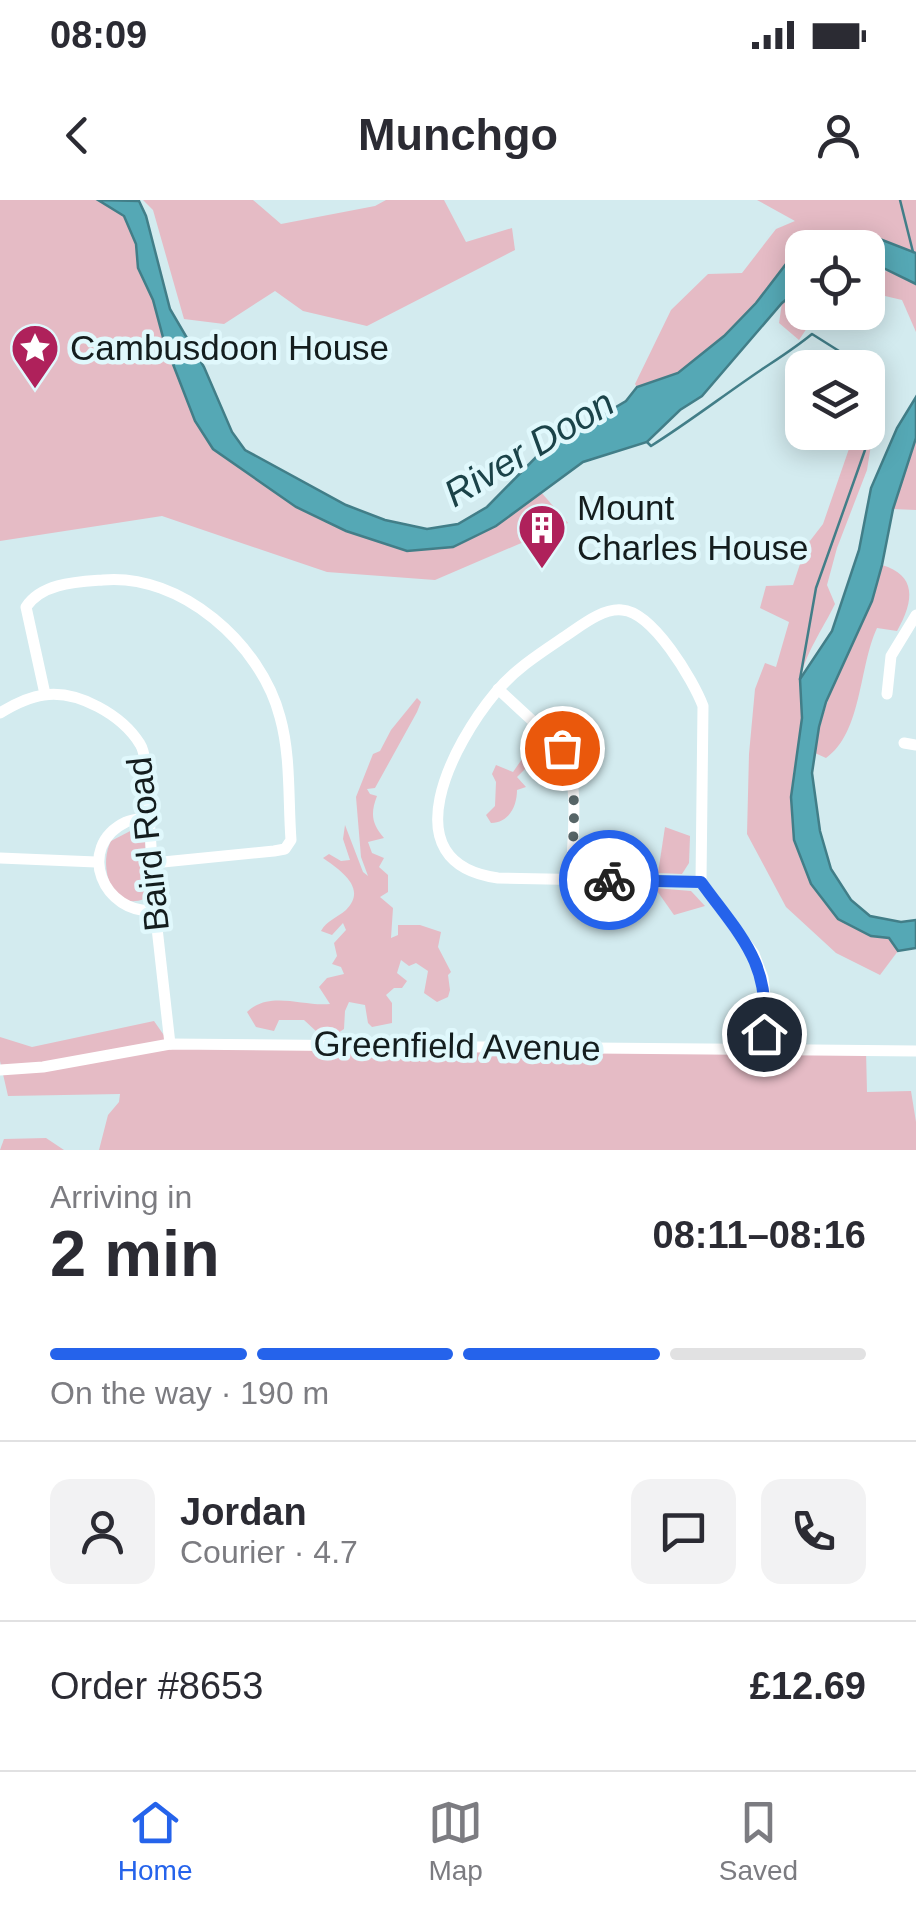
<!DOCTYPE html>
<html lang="en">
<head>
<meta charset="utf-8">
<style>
  body { margin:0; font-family:Helvetica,sans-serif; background:#f2f2f3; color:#2b2b33; height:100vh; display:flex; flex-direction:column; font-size:38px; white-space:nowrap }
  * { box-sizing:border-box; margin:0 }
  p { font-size:32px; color:#7c7c81 }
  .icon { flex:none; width:55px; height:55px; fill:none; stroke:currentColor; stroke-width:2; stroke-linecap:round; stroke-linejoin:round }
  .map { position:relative; height:950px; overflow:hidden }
  .details { display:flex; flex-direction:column; background:#fff; flex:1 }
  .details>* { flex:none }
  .fabs { position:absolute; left:785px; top:30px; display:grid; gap:20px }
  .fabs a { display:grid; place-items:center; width:100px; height:100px; border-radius:20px; background:#fff; box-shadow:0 5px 25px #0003; font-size:50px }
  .pin { position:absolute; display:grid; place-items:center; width:85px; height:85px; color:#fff; margin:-42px; border:5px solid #fff; border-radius:50%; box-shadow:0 2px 10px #0007 }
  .courier { position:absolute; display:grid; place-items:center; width:100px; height:100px; margin:-50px; border:8px solid #2563eb; border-radius:50%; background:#fff; color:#222; box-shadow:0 2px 12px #0007 }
  .summary em { font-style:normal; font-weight:700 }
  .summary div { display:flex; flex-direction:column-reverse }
  .summary { display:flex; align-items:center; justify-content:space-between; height:170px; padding:0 50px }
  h1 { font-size:65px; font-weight:700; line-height:75px }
  .bar { display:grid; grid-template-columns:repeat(4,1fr); gap:15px 10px; align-content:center; height:120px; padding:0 50px }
  .bar i { height:12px; border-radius:8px; background:#e1e1e2 }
  .bar .active { background:#2563eb }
  .bar p { grid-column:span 4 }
  .line { display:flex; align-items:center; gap:25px; padding:0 50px; border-top:2px solid #e1e1e2 }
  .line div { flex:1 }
  .round { display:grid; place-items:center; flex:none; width:105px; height:105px; border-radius:20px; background:#f2f2f3 }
  .status { display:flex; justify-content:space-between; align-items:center; height:70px; padding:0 50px; background:#fff; direction:ltr }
  .status svg { height:28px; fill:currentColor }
  header { display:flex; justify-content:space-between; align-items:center; height:130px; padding:0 50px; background:#fff; font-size:45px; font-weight:700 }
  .tab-bar { display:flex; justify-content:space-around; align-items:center; height:140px; border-top:2px solid #e1e1e2; background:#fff; font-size:28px; color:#7c7c81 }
  .tab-bar a { display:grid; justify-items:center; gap:5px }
  .tab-bar .active { color:#2563eb }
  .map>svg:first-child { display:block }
</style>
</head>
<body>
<div class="status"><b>08:09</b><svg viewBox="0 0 49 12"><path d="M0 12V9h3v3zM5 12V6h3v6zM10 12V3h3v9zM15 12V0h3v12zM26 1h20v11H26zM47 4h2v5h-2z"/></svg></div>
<header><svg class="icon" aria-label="back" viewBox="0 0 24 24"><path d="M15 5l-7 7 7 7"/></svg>Munchgo<svg class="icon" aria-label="person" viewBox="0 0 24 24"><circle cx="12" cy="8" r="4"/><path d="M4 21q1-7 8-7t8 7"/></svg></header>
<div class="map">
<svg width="916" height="950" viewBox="0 0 916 950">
  <rect width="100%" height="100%" fill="#d3ebef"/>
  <!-- green -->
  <g fill="#e5bbc5">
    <polygon points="0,0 98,0 124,16 136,44 138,68 153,100 164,142 262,281 296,307 407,351 453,347 496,326 540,291 568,323 435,380 327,372 162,316 0,341"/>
    <polygon points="143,0 253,0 281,24 375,6 386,0 444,0 466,42 512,28 515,50 367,126 303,111 275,91 224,124 184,119 153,10"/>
    <path d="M757,0H916V53C867,32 852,36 802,48V52L786,64L756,103L724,136L678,173L637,187L635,184L671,110L708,74L742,73L776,29L795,21Z"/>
    <polygon points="889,71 916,84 916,132 902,100 868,92 868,73"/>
    <polygon points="802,87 802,112 817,113 799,140 779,123 782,103"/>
    <path d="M868,185L874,226L867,270L837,348L827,385L835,404C824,427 804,455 800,481C799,493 804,506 802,519C800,544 792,569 791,595C788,657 822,732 889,738L898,751L880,775L836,753L786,707L747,634L749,554L755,489L765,463L776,467L789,422L760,408L766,386L793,385L806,346L823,324L851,243V233L868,232Z"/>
    <polygon points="916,238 916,310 893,309"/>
    <path d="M882,365C916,375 915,400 897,431L877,428C859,466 862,533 826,558L815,553C824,486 864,429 882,365Z"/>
    <path d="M417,498L421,502L417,512L375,588L367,589L370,594L377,596C370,614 372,624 384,638L368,642L372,653L384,658L379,667L388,675V692L380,697L393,708L391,738L398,735V725H420L441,732L438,747L451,772L448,775L450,790L448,797L437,802L424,793L428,771L416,763L409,766L401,760L397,773L407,781L402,788H394L386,795L392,803V823L372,827L368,823L365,805L349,802L345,811L344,829L338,833L317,832L304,820H279L274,831L256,827L247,812C270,790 303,807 330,804L319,787L327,778L344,774L341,767L332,764L337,756L334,743L346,730L343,723L332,735L321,731C327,720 337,718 346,710C368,688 340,670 323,658L329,654L341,661L350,660L343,639L345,625L363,672L368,676L361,657L356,597L373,554L380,551L391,530Z"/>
    <path d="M540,541L545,549L517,577L526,587L517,590C517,606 509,623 491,623L486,615L495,606L496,582L492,574L496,565L513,572L534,542Z"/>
    <polygon points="665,627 690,636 689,663 682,674 658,673"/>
    <path d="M136,628L145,638L147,690L144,699C111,712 98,665 111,641Z"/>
    <polygon points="655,688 691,691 705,706 674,715"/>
    <polygon points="154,821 170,844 866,850 867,892 911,891 916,922 916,950 99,950 108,915 119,902 120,894 8,896 0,861 0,837 32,847"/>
    <polygon points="46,938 64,950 0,950 4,939"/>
  </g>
  <!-- water -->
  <g fill="#55a8b5" stroke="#427e88" stroke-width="2.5">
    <polygon points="98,0 139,1 146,16 170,109 204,167 232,232 245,250 346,305 385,320 427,329 458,324 487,307 542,251 626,201 637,187 678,173 724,136 756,103 786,64 802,52 802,87 782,103 702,196 680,210 647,242 583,262 496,326 453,347 407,351 346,331 296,307 213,249 195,221 164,141 153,100 138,68 136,44 124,16"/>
    <polygon points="872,36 916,53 916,84 875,64 868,66 868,48 808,47 840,38"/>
    <polygon points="916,197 916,238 893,309 882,365 872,401 826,502 819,527 812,573 820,631 831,669 851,700 870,716 901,722 916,720 916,748 898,751 889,738 871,736 838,719 811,684 794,640 791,597 802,518 800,479 832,431 859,350 871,288 897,228"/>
  </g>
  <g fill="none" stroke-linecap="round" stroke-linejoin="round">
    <!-- stream -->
    <g stroke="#427e88" stroke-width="2.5">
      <polyline points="900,0 913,52"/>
      <path d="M647,242L651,246C689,222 724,195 761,170C779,158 795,148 812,134L839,151L854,168"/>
      <polyline points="800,479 816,388 865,250 866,232"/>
    </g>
    <!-- minor -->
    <g stroke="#fff" stroke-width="11">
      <path d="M498,489L562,548C581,580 572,642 571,679"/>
      <path d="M45,494L26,407C42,383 76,382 103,380C181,373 261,444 280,517C291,556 288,600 291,640L285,649L274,651L153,663"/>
      <polyline points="887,494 891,456 916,415"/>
      <path d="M0,513C13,505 28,497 44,495C78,490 122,515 140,544C144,550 145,560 146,567L155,710L170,844"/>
      <polyline points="904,543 916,545"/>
      <path d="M150,617C142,619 133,619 126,622C74,647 104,716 155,710"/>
      <polyline points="0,658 96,662"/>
      <path d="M701,682L498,678C388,663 454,542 496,492C516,468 542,452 567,435C582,425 603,408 622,410C653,412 693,480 703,506L701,682L754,754L763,778L766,805L763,849"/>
      <polyline points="0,870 43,867 170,844 916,851"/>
    </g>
  </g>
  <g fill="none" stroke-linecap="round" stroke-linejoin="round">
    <!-- done -->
    <path stroke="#576567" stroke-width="10" stroke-dasharray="0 18" d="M562,548C581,580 572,642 571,679L609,680"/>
    <!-- route -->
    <path stroke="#2563eb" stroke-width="12" d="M609,680L701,682C740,736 771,762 764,834"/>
  </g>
  <!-- icons -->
  <defs>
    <g id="sight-pin" transform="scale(2.5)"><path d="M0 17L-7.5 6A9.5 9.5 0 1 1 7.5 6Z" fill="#af215b" stroke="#e0f8fc"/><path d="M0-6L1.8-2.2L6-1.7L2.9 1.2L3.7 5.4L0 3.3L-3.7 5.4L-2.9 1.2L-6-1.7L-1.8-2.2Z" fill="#fff"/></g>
    <g id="building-pin" transform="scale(2.5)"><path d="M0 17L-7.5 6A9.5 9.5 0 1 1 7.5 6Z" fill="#af215b" stroke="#e0f8fc"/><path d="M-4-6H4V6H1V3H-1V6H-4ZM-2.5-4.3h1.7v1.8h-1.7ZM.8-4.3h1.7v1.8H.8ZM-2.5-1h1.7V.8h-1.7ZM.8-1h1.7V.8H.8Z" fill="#fff"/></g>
  </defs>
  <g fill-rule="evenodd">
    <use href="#sight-pin" x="35" y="148"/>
    <use href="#building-pin" x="542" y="328"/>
  </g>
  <g text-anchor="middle" stroke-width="9" stroke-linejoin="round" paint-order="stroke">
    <!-- poi labels -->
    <g font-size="35" fill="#141d1e" stroke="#e0f8fc" text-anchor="start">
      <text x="70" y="160">Cambusdoon House</text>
      <text x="577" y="320">Mount<tspan x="577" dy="40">Charles House</tspan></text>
    </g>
    <!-- street labels -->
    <g font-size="35" fill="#141d1e" stroke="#e0f8fc">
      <text transform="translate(148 644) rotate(-96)" y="12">Baird Road</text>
      <text transform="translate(457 846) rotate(1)" y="12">Greenfield Avenue</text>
    </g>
    <!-- water labels -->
    <g font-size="38" font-style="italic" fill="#1b4349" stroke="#e0f8fc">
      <text transform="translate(529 248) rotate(-31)" y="13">River Doon</text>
    </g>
  </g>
</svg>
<div class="fabs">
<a><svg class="icon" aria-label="locate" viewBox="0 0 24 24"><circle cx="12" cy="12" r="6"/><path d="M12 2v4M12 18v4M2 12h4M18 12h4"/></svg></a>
<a><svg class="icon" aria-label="layers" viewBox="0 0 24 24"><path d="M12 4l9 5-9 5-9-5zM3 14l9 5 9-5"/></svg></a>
</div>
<div class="pin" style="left:562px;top:548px;background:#ea580c"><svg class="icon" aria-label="bag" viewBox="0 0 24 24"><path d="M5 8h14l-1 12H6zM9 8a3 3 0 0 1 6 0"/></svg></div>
<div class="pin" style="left:764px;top:834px;background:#1f2937"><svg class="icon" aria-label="home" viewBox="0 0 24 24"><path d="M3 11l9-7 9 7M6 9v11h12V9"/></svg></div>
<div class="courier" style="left:609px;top:680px"><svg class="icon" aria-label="bike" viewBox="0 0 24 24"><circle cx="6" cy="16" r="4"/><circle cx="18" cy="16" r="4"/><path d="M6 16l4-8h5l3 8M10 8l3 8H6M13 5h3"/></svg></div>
</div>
<section class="details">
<div class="summary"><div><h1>2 min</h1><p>Arriving in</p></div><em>08:11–08:16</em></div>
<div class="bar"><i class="active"></i><i class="active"></i><i class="active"></i><i></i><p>On the way · 190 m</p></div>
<div class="line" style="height:180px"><a class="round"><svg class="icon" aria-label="person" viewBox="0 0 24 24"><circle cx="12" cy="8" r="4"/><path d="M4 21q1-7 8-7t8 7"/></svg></a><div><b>Jordan</b><p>Courier · 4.7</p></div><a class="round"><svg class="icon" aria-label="chat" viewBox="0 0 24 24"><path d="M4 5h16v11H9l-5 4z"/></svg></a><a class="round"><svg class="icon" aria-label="phone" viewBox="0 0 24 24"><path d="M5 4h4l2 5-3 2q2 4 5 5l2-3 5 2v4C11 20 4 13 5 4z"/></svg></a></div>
<div class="line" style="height:130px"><div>Order #8653</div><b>£12.69</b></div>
</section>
<nav class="tab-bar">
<a class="active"><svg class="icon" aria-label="home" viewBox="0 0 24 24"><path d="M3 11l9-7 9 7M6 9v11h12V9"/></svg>Home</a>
<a><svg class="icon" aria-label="map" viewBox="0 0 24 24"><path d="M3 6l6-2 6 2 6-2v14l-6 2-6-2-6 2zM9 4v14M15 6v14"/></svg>Map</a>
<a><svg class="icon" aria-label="saved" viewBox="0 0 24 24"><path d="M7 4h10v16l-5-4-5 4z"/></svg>Saved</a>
</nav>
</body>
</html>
